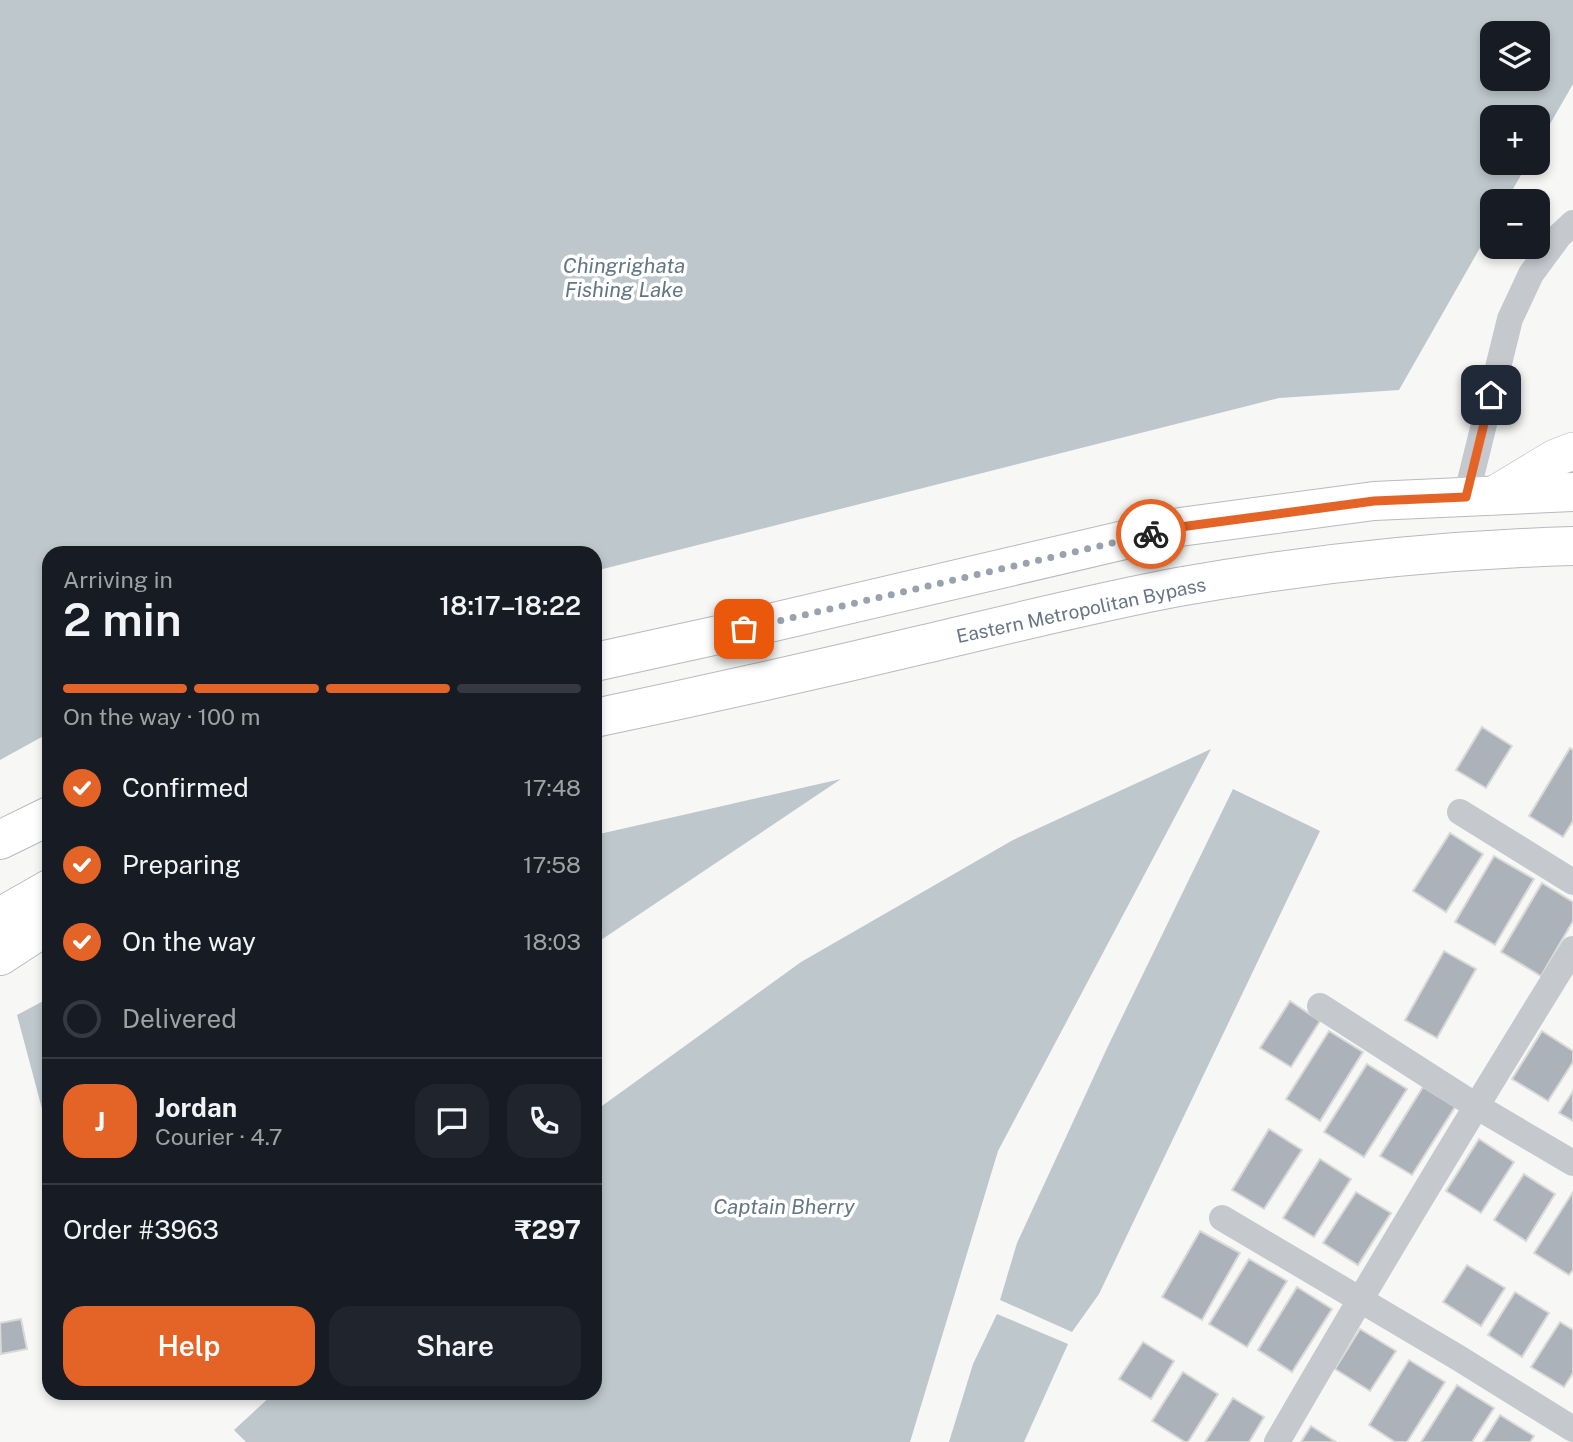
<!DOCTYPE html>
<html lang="en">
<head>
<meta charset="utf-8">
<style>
  body { margin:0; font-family:"Public Sans",sans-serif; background:#20242c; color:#f1f3f6; height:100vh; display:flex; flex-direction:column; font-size:26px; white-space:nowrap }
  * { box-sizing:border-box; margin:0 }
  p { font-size:23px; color:#9ea1a6 }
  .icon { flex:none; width:38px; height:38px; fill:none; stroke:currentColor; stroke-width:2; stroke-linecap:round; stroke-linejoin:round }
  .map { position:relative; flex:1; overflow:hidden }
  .details { position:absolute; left:42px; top:546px; width:560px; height:854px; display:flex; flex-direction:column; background:#171b24; border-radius:21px; box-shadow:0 4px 10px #0003 }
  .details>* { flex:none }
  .fabs { position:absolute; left:1480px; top:21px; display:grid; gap:14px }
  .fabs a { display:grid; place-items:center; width:70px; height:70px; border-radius:14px; background:#171b24; box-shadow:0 4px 10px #0003; font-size:35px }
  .pin { position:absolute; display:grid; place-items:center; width:60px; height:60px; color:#fff; margin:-30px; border-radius:14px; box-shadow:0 4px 10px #0006 }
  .courier { position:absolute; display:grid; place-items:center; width:70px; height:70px; margin:-35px; border:5px solid #e46428; border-radius:50%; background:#fff; color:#222; box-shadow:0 2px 9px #0007 }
  .overview em { font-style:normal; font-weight:600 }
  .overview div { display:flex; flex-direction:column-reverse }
  .overview { display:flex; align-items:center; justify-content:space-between; height:119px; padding:0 21px }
  h1 { font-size:46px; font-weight:600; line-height:52px }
  .bar { display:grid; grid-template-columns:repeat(4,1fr); gap:10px 7px; align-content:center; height:84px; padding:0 21px }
  .bar i { height:9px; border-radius:5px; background:#363941 }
  .bar .selected { background:#e46428 }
  .bar p { grid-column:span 4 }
  .line { display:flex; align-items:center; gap:18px; padding:0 21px; border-top:2px solid #363941 }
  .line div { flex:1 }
  .round { display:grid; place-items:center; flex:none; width:74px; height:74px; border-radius:21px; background:#20242c }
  ol { padding:0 21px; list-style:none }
  li { display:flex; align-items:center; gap:21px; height:77px }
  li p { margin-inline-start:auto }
  li .icon { padding:7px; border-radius:50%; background:#e46428; color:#fff; stroke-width:4 }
  li:last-child { color:#9ea1a6 }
  li i { width:38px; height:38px; border:4px solid #363941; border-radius:50% }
  .action { display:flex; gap:14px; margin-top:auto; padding:14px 21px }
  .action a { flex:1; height:80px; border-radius:21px; background:#e46428; color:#fff; font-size:28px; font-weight:600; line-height:80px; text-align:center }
  .action a+a { background:#20242c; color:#f1f3f6 }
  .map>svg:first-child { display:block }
</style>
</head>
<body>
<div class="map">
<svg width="1573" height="1442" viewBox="0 0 1573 1442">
  <rect width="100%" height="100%" fill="#f7f8f5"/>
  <!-- water -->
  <g fill="#bdc7cc" fill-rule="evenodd">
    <path d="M0,0H1573V84L1538,145V117H1493V163H1528L1506,201H1493V225L1399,390L1279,398L595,571V553H49V733L0,760ZM1538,33V79H1493V33Z"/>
    <polygon points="1211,749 998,1151 910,1442 246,1442 234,1430 274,1393 595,1393 595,1111 801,962 1013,840"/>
    <polygon points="841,779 595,944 595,835"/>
    <polygon points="1233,789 1320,831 1099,1294 1072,1332 1000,1300 1017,1243 1108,1046"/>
    <polygon points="49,998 49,1135 17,1015"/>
    <polygon points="997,1314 1068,1344 1024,1442 949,1442 973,1364"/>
  </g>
  <!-- building -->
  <g fill="#abb2b9" stroke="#d9d9d7" stroke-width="2">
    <polygon points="1482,727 1512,746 1486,788 1456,770"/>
    <polygon points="1570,748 1573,750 1573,821 1563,837 1529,816"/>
    <polygon points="1450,833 1483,854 1446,912 1413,891"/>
    <polygon points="1494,856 1534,879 1495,945 1455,922"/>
    <polygon points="1542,883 1573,902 1573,921 1541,976 1501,952"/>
    <polygon points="1444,951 1476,969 1437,1038 1405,1020"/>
    <polygon points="1290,1001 1320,1021 1291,1067 1260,1048"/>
    <polygon points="1329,1031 1363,1052 1320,1121 1286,1099"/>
    <polygon points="1542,1031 1573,1051 1573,1062 1548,1101 1512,1079"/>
    <polygon points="1367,1064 1407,1089 1364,1157 1324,1132"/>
    <polygon points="1423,1087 1455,1107 1412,1175 1380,1156"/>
    <polygon points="1573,1091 1573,1121 1559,1113"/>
    <polygon points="1269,1129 1302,1150 1264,1209 1232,1190"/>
    <polygon points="1479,1139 1514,1162 1481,1213 1446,1191"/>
    <polygon points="1320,1159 1351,1179 1314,1237 1283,1218"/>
    <polygon points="1524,1174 1555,1194 1526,1241 1494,1220"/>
    <polygon points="1356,1192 1391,1213 1358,1265 1323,1243"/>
    <polygon points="1573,1192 1573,1270 1569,1275 1534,1253"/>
    <polygon points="1200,1231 1240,1253 1202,1320 1162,1297"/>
    <polygon points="1249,1259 1287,1281 1247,1347 1209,1324"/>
    <polygon points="1467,1265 1505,1288 1481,1326 1443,1302"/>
    <polygon points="1297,1287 1332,1309 1292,1372 1258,1350"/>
    <polygon points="1515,1292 1549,1313 1522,1357 1488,1335"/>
    <polygon points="21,1319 27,1349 1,1354 0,1323"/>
    <polygon points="1560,1322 1573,1330 1573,1373 1564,1387 1531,1367"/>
    <polygon points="1360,1329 1396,1351 1370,1391 1335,1369"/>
    <polygon points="1143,1342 1174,1361 1151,1399 1119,1379"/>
    <polygon points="1409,1360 1445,1382 1407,1442 1395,1442 1369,1425"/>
    <polygon points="1183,1372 1218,1394 1188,1442 1185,1442 1152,1421"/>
    <polygon points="1457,1385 1494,1408 1472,1442 1421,1442"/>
    <polygon points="1233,1398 1264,1417 1249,1442 1205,1442"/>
    <polygon points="1500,1415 1534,1436 1530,1442 1483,1442"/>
    <polygon points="1311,1426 1336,1442 1301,1442"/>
  </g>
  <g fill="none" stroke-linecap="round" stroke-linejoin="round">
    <!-- secondary casing -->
    <g stroke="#b7bcc1" stroke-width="38">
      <polyline id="secondary" points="1492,496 1555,458 1573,451"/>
    </g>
    <!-- primary casing -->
    <g stroke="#b6babe" stroke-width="40">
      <g id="primary">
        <polyline points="595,662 718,635 1180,527 1374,501 1573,492"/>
        <path d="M595,718C705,695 816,670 925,644C1010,624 1093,603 1178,587C1308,564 1441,550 1573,546"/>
        <polyline points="0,840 49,816"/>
        <polyline points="0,917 49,889"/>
        <polyline points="0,956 49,924"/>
      </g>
    </g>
    <!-- street -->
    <g stroke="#c5c8cc" stroke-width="26">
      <polyline points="1466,497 1510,319 1531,274 1559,236 1573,223"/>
      <polyline points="1460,812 1573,882"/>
      <polyline points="1320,1006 1476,1106 1573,1163"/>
      <polyline points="1222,1218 1457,1357 1573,1429"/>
      <path d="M1277,1442C1373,1276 1472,1112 1573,949"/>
    </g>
    <!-- secondary -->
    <use href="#secondary" stroke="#fff" stroke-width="37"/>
    <!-- primary -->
    <use href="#primary" stroke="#fff" stroke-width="38"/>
  </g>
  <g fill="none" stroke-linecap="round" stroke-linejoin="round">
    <!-- done -->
    <polyline stroke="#99a3ad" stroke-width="7" stroke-dasharray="0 12.6" points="744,629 1151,534"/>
    <!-- route -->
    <polyline stroke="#e46428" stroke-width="9" points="1151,534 1180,527 1374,501 1466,497 1491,395"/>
  </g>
  <g text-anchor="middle" stroke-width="7" stroke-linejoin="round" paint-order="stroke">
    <!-- street labels -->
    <g font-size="19" fill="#667586" stroke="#fff">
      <text transform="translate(1081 610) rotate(-12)" y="7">Eastern Metropolitan Bypass</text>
    </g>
    <!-- water labels -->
    <g font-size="21" font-style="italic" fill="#627782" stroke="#fff">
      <text x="624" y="273">Chingrighata<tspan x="624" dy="24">Fishing Lake</tspan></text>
      <text x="784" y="1214">Captain Bherry</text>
    </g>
  </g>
</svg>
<div class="fabs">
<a><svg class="icon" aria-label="layers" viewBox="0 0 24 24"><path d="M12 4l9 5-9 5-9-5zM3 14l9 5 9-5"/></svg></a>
<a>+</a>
<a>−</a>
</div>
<div class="pin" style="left:744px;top:629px;background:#ea580c"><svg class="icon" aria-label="bag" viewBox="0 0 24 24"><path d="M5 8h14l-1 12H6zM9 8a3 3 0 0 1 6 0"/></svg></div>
<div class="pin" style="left:1491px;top:395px;background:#1f2937"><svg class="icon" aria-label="home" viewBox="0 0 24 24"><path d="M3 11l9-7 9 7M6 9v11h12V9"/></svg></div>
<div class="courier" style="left:1151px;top:534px"><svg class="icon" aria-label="bike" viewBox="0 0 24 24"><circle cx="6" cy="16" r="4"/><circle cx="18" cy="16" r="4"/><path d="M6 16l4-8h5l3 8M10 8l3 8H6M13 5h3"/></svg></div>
<section class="details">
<div class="overview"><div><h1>2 min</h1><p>Arriving in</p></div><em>18:17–18:22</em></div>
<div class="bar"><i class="selected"></i><i class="selected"></i><i class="selected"></i><i></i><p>On the way · 100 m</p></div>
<ol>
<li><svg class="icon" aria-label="check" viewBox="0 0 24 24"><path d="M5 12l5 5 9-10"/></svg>Confirmed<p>17:48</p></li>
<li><svg class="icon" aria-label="check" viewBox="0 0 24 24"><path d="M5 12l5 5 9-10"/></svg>Preparing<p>17:58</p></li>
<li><svg class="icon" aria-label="check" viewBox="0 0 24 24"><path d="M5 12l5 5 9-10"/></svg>On the way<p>18:03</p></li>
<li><i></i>Delivered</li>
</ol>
<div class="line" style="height:126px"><b class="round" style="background:#e46428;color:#fff">J</b><div><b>Jordan</b><p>Courier · 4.7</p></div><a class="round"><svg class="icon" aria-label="chat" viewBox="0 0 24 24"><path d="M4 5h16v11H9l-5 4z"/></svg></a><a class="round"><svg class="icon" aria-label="phone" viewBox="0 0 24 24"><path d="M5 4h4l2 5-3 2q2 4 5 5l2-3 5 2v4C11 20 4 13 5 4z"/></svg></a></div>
<div class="line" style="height:91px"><div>Order #3963</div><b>₹297</b></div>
<div class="action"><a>Help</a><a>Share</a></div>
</section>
</div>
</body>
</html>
